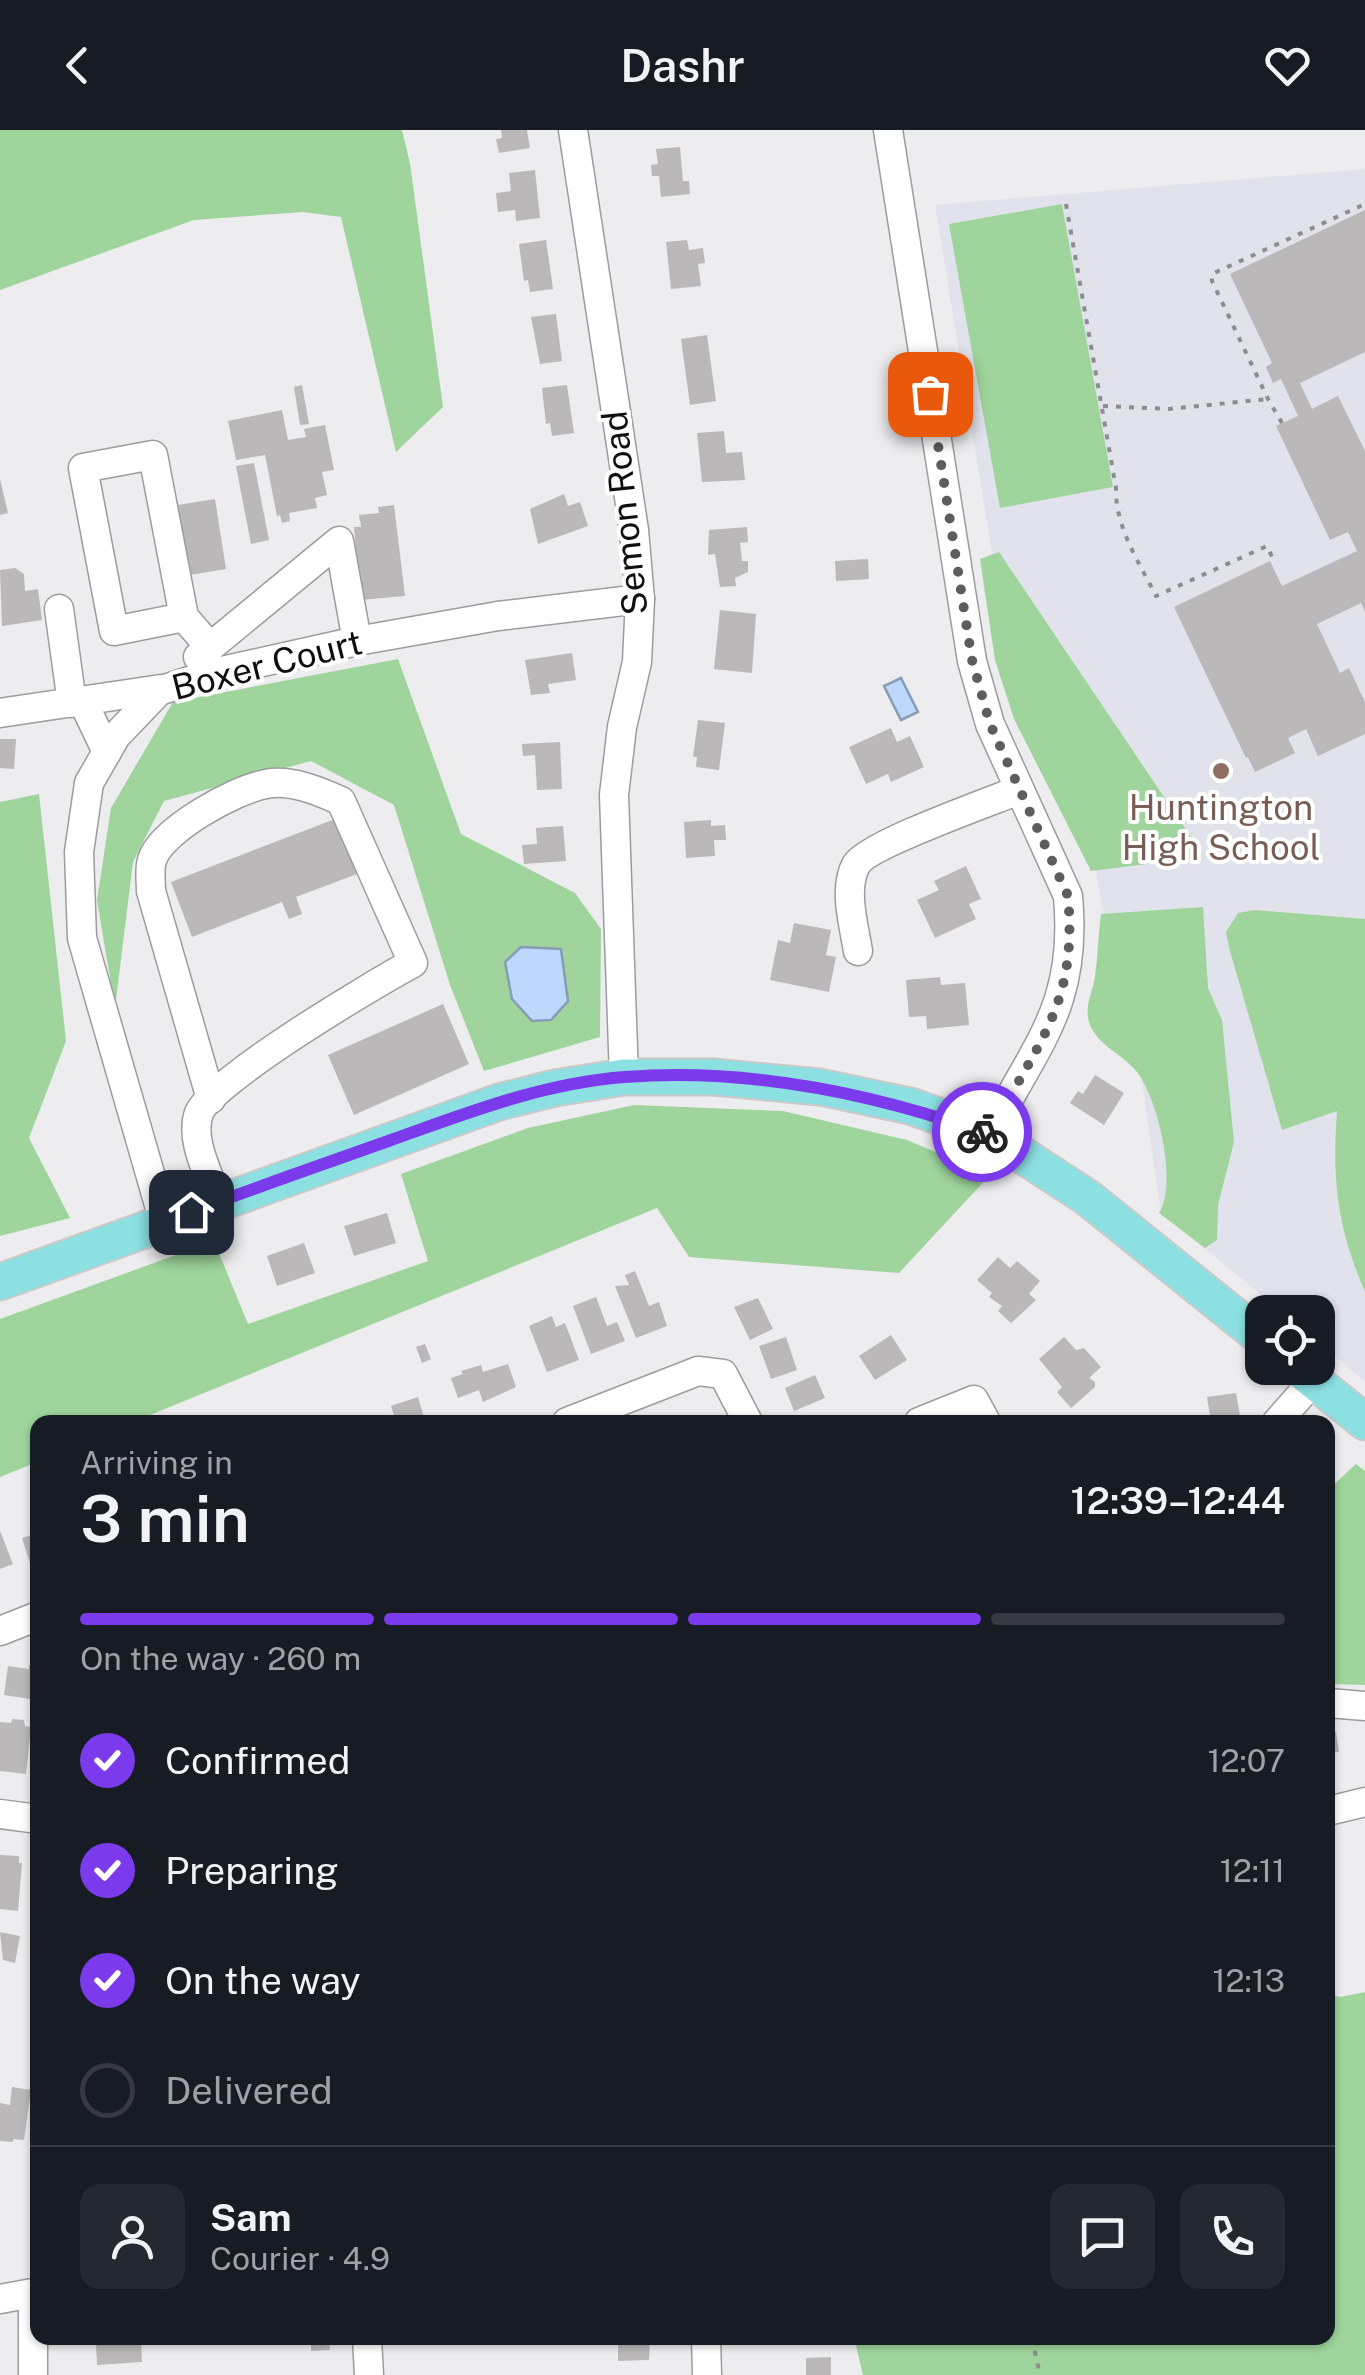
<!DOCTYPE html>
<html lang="en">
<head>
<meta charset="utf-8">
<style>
  body { margin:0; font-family:"Public Sans",sans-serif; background:#242831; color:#f1f3f6; height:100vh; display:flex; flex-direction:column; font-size:38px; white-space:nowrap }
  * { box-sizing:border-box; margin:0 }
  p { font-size:32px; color:#9ea1a6 }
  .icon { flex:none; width:55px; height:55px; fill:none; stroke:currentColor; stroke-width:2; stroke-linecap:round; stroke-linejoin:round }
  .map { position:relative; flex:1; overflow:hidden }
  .drawer { position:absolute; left:30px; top:1285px; width:1305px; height:930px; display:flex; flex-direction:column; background:#171b24; border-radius:20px; box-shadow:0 2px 8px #0004 }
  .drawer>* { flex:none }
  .buttons { position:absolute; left:1245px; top:1165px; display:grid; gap:20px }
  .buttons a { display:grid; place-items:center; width:90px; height:90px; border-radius:20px; background:#171b24; box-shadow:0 2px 8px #0004; font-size:50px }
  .pin { position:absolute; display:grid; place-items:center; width:85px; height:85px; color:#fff; margin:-42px; border-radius:20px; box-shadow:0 5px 15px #0006 }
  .courier { position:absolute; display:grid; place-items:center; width:100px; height:100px; margin:-50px; border:8px solid #7c3aed; border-radius:50%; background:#fff; color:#222; box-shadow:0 2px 12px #0007 }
  .head em { font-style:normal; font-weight:600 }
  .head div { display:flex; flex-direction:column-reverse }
  .head { display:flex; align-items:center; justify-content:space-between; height:170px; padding:0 50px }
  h1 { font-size:65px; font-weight:600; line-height:75px }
  .bar { display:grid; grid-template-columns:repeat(4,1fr); gap:15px 10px; align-content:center; height:120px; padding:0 50px }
  .bar i { height:12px; border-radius:8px; background:#363941 }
  .bar .current { background:#7c3aed }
  .bar p { grid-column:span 4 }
  .line { display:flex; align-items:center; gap:25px; padding:0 50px; border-top:2px solid #363941 }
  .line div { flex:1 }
  .round { display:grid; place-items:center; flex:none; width:105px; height:105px; border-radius:20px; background:#242831 }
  ol { padding:0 50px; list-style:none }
  li { display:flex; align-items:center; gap:30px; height:110px }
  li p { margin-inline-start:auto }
  li .icon { padding:10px; border-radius:50%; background:#7c3aed; color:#fff; stroke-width:4 }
  li:last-child { color:#9ea1a6 }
  li i { width:55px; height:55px; border:5px solid #363941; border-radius:50% }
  header { display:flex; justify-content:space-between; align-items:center; height:130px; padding:0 50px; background:#171b24; font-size:45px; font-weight:600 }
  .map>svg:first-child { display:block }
</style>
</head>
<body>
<header><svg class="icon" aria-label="back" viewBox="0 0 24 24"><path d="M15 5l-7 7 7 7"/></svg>Dashr<svg class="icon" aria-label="heart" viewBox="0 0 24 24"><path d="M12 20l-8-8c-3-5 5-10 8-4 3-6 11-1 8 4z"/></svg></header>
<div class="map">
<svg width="1365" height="2245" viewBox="0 0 1365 2245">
  <rect width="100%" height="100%" fill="#ededef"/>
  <!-- built -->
  <polygon fill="#e2e2ec" points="1365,39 1365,1252 1318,1212 1318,1182 1282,1182 1161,1083 1140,938 1103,780 1050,499 1005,502 935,75"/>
  <!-- green -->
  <g fill="#9fd59d">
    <polygon points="0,0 402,0 410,33 443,277 396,322 341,87 303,82 194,90 0,160"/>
    <polygon points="1062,74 1113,357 1000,378 949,94"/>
    <polygon points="999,422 1191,707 1195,728 1091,741 1014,589 995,530 980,429"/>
    <polygon points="398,529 461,704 575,763 601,799 600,907 484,941 450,855 394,675 311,631 164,671 133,732 115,878 97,770 111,678 173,572"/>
    <polygon points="39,664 66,911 29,1008 70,1088 0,1106 0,672"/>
    <path d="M1203,777L1208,858L1222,890L1234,1012L1218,1075L1217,1110L1205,1118L1159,1083C1178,1054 1158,969 1137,942C1123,924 1096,915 1089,892C1084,876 1093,862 1095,846C1098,826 1098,805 1101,784Z"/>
    <path d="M1255,780L1365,789V1162C1337,1097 1332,1050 1337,981L1282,1000L1230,821L1226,802L1238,783Z"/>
    <polygon points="634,975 783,981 907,1010 990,1045 899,1143 689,1127 657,1078 133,1292 38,1292 37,1332 0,1347 0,1189 214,1111 248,1194 428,1131 401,1044 528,998"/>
    <polygon points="1356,1334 1365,1341 1365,1555 1328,1554 1328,1360"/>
    <polygon points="1365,1862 1365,2245 863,2245 854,2208 1328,2208 1328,1864 1340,1867"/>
  </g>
  <!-- water -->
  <g fill="#bdd8fc" stroke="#899cb5" stroke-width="2.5">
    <polygon points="901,548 918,582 901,590 884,556"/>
    <polygon points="521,817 561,819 568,871 551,890 532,891 512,869 505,832"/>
  </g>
  <!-- building -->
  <g fill="#bab8b9">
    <polygon points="501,0 527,0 530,18 499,23 496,9 502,8"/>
    <polygon points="680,17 683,51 689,51 690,64 661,67 659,46 652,46 651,35 658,34 656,19"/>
    <polygon points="535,40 540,88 516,91 515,80 498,82 496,63 511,61 509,43"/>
    <polygon points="1365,80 1365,222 1300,253 1312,279 1338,266 1365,321 1365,482 1361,473 1317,494 1340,543 1349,538 1365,572 1365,604 1318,626 1306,599 1288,608 1295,623 1255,642 1248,627 1246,628 1174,477 1270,431 1282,456 1357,421 1348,402 1330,410 1276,296 1298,286 1281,249 1273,253 1266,237 1272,233 1230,144"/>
    <polygon points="546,110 553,159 530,162 528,150 524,151 519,114"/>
    <polygon points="687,110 689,120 703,118 705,133 698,134 701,156 671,159 666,112"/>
    <polygon points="556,184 562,231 540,234 531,187"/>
    <polygon points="707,205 716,271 690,275 681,209"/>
    <polygon points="302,255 309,294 300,295 294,257"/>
    <polygon points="567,255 574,303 552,306 550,293 546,294 542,258"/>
    <polygon points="282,280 288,310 306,307 304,299 325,295 334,340 322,342 327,365 315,368 317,378 289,383 290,391 282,393 280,385 277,386 265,325 236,330 228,291"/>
    <polygon points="724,301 726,323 742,322 745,350 702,352 697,303"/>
    <polygon points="254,333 269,410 251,414 236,336"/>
    <polygon points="0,349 8,383 0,385"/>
    <polygon points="564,364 568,376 580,372 588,396 538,414 530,379"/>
    <polygon points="215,369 226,439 190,445 178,375"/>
    <polygon points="394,375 405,466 360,470 354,397 361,397 359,385 379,383 378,377"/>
    <polygon points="747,397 748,412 740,413 742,431 748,431 748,442 735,448 736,456 720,457 715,424 708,425 709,400"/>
    <polygon points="868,429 869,449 836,451 835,431"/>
    <polygon points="15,438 24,444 25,461 38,459 42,490 2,496 0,440"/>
    <polygon points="720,480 756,484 752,543 714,539"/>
    <polygon points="572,523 576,550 548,554 550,563 531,565 525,530"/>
    <polygon points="698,590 725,593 719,640 696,637 697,627 693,627"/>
    <polygon points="891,598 897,612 910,606 924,637 891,652 888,644 866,654 849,617"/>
    <polygon points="0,609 16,609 14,639 0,638"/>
    <polygon points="560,612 562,659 537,660 535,625 523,626 522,614"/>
    <polygon points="335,689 357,744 296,767 302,784 289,789 282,772 192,807 171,752"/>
    <polygon points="711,690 711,696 725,695 726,710 714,710 715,726 686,728 684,692"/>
    <polygon points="563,696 566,731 524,734 522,715 537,714 536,698"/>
    <polygon points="966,736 981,769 969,774 976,789 935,808 917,770 939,760 934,751"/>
    <polygon points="794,793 831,800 826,825 836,827 829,862 770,850 778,810 790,813"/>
    <polygon points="940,847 941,855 965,853 969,895 927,899 926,886 909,887 906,850"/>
    <polygon points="443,874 469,934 354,985 328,925"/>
    <polygon points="1095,945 1124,963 1104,995 1070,973 1078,961 1083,964"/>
    <polygon points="387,1083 396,1113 354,1126 344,1096"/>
    <polygon points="304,1113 315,1143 277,1156 267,1126"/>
    <polygon points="998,1127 1010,1138 1017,1131 1040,1151 1029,1164 1036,1170 1011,1193 998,1181 1002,1176 989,1167 992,1163 977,1150"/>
    <polygon points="635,1141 649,1176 659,1172 667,1196 636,1208 615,1156 629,1155 625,1145"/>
    <polygon points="596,1167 607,1196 617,1192 625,1211 591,1224 573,1176"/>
    <polygon points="758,1168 773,1199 750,1210 734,1177"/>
    <polygon points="552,1186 556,1197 565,1193 579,1230 547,1242 529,1196"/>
    <polygon points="891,1205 907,1230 875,1250 859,1226"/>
    <polygon points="786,1207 797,1240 771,1249 759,1216"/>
    <polygon points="1064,1207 1076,1220 1084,1218 1101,1237 1089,1248 1095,1252 1095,1257 1071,1278 1057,1262 1062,1257 1039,1229"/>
    <polygon points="425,1214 431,1229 422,1233 416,1217"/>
    <polygon points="508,1234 516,1257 483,1272 479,1260 458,1268 451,1248 463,1244 461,1241 481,1235 483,1242"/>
    <polygon points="815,1245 825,1268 794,1281 785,1258"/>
    <polygon points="1236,1263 1241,1292 1211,1292 1207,1267"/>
    <polygon points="418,1267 425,1291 396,1292 391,1276"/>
    <polygon points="0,1401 13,1434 0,1439"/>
    <polygon points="38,1403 38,1431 30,1433 22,1408"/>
    <polygon points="29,1535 38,1537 38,1564 31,1563 30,1569 4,1565 8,1536 29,1539"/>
    <polygon points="12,1589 24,1590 25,1596 31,1597 26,1644 0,1641 0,1592 11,1593"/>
    <polygon points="1336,1602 1339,1622 1328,1623 1328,1603"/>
    <polygon points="0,1725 19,1726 19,1733 22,1733 18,1781 0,1779"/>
    <polygon points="0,1802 20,1806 15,1833 3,1830"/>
    <polygon points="12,1957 31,1960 24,2010 14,2009 12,2012 0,2011 0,1973 10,1975"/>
    <polygon points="113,2208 141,2208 142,2232 97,2235 96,2215 114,2214"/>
    <polygon points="311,2208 329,2208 330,2220 311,2221"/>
    <polygon points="618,2208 650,2208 649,2230 618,2231"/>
    <polygon points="754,2208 783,2208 783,2213 755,2214"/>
    <polygon points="831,2227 831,2245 806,2245 806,2228"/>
  </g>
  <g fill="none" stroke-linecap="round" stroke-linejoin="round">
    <!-- minor casing -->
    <g stroke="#9c9c9e" stroke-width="31">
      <g id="minor">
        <polyline points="573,0 634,400 640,469 637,532 622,597 614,665 624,947"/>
        <path d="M888,0L972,531L990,594L1068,766C1078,877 1036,913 990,1004"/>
        <polyline points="59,479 72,573"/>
        <polyline points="184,487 114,501 83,338 153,325 184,487 210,517"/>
        <polyline points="198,527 339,411 357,511"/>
        <polyline points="83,572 107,622"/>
        <polyline points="0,583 161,559"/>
        <path d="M858,821C854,796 843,759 856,735C867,715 992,671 1019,660"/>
        <path d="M211,969L151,761C151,752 149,739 152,730C161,700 236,659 266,654C290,649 319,661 341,671L413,833C377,852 211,951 199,983C189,1010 210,1046 218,1072"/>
        <polyline points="164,1092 82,808 79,722 89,653 116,606 159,561 213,543 357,511 498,486 640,469"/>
        <polyline points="567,1292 698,1241 723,1244 748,1292"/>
        <polyline points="919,1292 974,1270 986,1292"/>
        <polyline points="1277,1292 1314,1250"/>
        <polyline points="0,1501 38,1486"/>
        <polyline points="1328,1573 1365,1576"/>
        <polyline points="1328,1681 1365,1672"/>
        <polyline points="0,1684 38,1689"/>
        <polyline points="0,2169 38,2162"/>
        <polyline points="367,2208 369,2245"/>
        <polyline points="706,2208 707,2245"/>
        <polyline points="33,2245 33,2164"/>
      </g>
    </g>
    <!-- major casing -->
    <g stroke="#cacaca" stroke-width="39">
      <g id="major">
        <polyline points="0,1152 499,972 555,958 624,947 713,947 820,957 910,976 990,1004 1088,1068 1262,1208"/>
        <polyline points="1298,1238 1365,1292"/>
      </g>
    </g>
    <!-- path -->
    <g stroke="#8d8d8e" stroke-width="4" stroke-dasharray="5 8" stroke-linecap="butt">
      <path d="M1066,74L1116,358C1115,397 1139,432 1156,466L1267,416L1274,431"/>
      <polyline points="1103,276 1169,279 1268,269"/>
      <polyline points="1282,293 1268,269 1212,151 1212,144 1365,74"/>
      <polyline points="1032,2208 1040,2245"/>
    </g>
    <!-- minor -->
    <use href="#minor" stroke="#fff" stroke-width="28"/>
    <!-- major -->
    <use href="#major" stroke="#8de0e2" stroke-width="35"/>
  </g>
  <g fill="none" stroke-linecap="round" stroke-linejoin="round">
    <!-- done -->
    <path stroke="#5d5d5e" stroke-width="10" stroke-dasharray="0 18" d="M930,264L972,530L990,594L1068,766C1078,877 1036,913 990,1004L982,1002"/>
    <!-- route -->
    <path stroke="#7c3aed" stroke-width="12" d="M191,1082C257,1057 324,1034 391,1010C467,983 543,953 625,947C747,938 868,962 982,1002"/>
  </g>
  <!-- markers -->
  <circle fill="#8d6e63" stroke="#fff" stroke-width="4" cx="1221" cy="641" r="10"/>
  <g text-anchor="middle" stroke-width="8" stroke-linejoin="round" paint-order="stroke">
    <!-- street labels -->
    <g font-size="35" fill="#0f0f10" stroke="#fff">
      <text transform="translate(625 383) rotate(-96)" y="12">Semon Road</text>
      <text transform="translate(267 535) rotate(-14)" y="12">Boxer Court</text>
    </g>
    <!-- education labels -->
    <g font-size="35" fill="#785e54" stroke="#fff">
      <text x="1221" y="690">Huntington<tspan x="1221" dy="40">High School</tspan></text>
    </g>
  </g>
</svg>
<div class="buttons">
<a><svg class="icon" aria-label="locate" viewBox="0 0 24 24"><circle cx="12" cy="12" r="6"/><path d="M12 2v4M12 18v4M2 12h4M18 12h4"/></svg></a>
</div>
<div class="pin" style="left:930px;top:264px;background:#ea580c"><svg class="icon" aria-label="bag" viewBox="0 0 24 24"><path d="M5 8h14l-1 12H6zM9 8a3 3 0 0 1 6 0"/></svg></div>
<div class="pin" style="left:191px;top:1082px;background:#1f2937"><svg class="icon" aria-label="home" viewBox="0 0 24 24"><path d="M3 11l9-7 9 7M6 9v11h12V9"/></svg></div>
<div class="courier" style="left:982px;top:1002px"><svg class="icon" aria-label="bike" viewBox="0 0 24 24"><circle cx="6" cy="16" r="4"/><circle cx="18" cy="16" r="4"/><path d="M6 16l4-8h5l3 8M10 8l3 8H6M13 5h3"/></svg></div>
<section class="drawer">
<div class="head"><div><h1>3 min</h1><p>Arriving in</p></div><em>12:39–12:44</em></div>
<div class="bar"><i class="current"></i><i class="current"></i><i class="current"></i><i></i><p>On the way · 260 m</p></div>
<ol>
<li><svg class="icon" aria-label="check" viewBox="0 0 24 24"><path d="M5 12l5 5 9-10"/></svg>Confirmed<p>12:07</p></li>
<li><svg class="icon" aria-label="check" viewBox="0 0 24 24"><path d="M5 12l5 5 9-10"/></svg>Preparing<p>12:11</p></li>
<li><svg class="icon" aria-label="check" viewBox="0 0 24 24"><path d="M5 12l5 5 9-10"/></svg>On the way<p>12:13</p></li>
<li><i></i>Delivered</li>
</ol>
<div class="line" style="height:180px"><a class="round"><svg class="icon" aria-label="person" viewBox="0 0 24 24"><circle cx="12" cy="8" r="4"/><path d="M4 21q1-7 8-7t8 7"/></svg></a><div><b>Sam</b><p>Courier · 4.9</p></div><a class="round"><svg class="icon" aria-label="chat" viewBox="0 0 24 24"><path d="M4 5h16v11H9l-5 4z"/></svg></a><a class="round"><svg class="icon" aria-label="phone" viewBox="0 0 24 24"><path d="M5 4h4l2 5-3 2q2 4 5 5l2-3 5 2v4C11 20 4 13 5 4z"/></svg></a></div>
</section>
</div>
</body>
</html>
